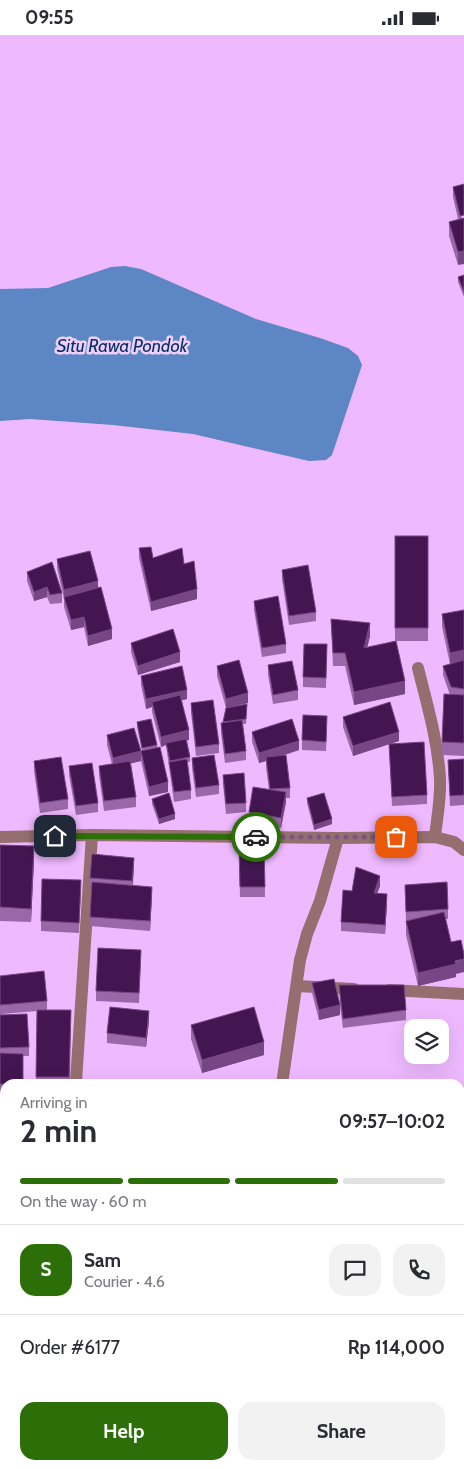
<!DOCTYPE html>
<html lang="en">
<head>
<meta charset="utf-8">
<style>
  body { margin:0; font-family:Cabin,sans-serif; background:#f2f2f3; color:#2b2b33; height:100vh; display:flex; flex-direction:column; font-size:19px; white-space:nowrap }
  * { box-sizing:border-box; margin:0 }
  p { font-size:16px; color:#7c7c81 }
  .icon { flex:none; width:28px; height:28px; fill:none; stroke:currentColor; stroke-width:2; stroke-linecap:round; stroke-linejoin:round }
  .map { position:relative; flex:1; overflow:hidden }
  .sheet { position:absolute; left:0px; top:1044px; width:465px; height:391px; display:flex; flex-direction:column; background:#fff; border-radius:15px 15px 0 0; box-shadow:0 5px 20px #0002 }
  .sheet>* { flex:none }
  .tools { position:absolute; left:404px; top:984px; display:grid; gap:10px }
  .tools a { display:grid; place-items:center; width:45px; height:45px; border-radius:10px; background:#fff; box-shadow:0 5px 20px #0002; font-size:25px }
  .pin { position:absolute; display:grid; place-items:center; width:42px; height:42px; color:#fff; margin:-21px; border-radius:10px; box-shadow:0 2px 8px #0006 }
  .courier { position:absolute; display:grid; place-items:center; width:50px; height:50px; margin:-25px; border:4px solid #2c6f08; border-radius:50%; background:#fff; color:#222; box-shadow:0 1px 6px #0007 }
  .summary em { font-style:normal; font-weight:700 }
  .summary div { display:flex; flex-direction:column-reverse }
  .summary { display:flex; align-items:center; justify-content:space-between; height:85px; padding:0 20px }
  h1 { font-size:32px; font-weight:700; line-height:38px }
  .bar { display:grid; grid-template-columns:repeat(4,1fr); gap:8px 5px; align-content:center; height:60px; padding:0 20px }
  .bar i { height:6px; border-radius:4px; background:#e1e1e2 }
  .bar .selected { background:#2c6f08 }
  .bar p { grid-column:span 4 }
  .line { display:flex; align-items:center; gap:12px; padding:0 20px; border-top:1px solid #e1e1e2 }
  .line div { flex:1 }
  .round { display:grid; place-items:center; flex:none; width:52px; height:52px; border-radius:15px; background:#f2f2f3 }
  .action { display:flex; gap:10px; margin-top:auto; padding:10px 20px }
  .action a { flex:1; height:58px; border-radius:15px; background:#2c6f08; color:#fff; font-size:20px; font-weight:700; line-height:58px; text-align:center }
  .action a+a { background:#f2f2f3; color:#2b2b33 }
  .status { display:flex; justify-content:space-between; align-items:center; height:35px; padding:0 25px; background:#fff; direction:ltr }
  .status svg { height:14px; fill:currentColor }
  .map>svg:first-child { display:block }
</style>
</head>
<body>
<div class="status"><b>09:55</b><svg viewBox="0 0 49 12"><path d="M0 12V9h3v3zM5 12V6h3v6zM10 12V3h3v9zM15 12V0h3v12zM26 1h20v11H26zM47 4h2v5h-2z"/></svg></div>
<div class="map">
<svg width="464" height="1434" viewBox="0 0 464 1434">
  <rect width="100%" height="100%" fill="#efb9ff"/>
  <!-- built -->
  <rect fill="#e5acf7" x="206" y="1430" width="122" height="4"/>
  <!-- water -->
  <polygon fill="#5c86c4" points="125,231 141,234 256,284 320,303 348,313 358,321 362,330 332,420 326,425 309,426 193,399 113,390 30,384 0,386 0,254 48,253 111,232"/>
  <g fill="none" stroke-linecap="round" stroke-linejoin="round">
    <!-- minor -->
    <g stroke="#956f6f" stroke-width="12">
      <path d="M418,633C427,669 438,706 440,744C441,763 437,783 435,802"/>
      <polyline points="0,802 92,800 338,803 435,802 454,807 464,815"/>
      <polyline points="297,951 354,954"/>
      <polyline points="389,955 464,959"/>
      <polyline points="77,1049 76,1047 92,800"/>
      <polyline points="282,1049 300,925 307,899 320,866 338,803"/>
    </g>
  </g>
  <!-- wall -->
  <g fill="#9a68a8">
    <polygon points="464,149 458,230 449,201 449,187 458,184 453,162 453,152"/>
    <polygon points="464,240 464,262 458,247 458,242"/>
    <polygon points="395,501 428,501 428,606 396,606 405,659 354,670 345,631 333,631 331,584 370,601 367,612 395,606"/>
    <polygon points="139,513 153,523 184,529 197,564 151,576 139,523"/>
    <polygon points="57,524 98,553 112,604 88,611 84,592 71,595 64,572 64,564 57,533"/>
    <polygon points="282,535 316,577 316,586 289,590 282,544"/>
    <polygon points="27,537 62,558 62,568 50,569 47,562 34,566 27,546"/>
    <polygon points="254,566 286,609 286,618 262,622 254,575"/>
    <polygon points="464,575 464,721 442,720 442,707 450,660 443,640 443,631 450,629 442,592 442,579"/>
    <polygon points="131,608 180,627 138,640 131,617"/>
    <polygon points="327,609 326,653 303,652 303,642"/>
    <polygon points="268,630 298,655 298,665 273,669 268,640"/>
    <polygon points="217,631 248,668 229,672 247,669 246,689 243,689 246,716 246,725 225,728 221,698 221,688 223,688 226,673 217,641"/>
    <polygon points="141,641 187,664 182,665 189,705 187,705 190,722 190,727 187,727 191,755 191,764 174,767 166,710 161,712 152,677 152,672 146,674 141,650"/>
    <polygon points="191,668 219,709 219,718 196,721 191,678"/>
    <polygon points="343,682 399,706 390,709 427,760 427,769 392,771 389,709 353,721 343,692"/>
    <polygon points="137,687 157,710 168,757 149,761 141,726 131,728 136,762 136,772 104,776 99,740 99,731 112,729 107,710 107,700 141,716 142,716 137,692"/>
    <polygon points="327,691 326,716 302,715 302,705"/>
    <polygon points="252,697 299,715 285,720 290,753 290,763 286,763 286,767 281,793 249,787 249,777 269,755 266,732 266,726 259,728 252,707"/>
    <polygon points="192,723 219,750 219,759 196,762 192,733"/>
    <polygon points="464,724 464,770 450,771 448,725"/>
    <polygon points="34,726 68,764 68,774 40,778 34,736"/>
    <polygon points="69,731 98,768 98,777 76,780 69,740"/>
    <polygon points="223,740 246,768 246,777 226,779 223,749"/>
    <polygon points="307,763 332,789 314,795 307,768"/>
    <polygon points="152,764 175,784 159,789 152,769"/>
    <polygon points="0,810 34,825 31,887 0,886"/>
    <polygon points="239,813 264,813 265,862 240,862"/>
    <polygon points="134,832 133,850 152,861 150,896 90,891 92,853 90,852 90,843"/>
    <polygon points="405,850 448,874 448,884 445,884 456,942 418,951 406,900 406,886"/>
    <polygon points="380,851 377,858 387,868 385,899 341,896 341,887 352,856"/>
    <polygon points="81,855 79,898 41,896 41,886"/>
    <polygon points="141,925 139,968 96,966 96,956"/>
    <polygon points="0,941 47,966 47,975 71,975 70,1049 36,1049 37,976 2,979 29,1012 29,1021 23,1021 5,1049 5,1059 0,1059"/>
    <polygon points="312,948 340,968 339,950 406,975 406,985 343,993 340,971 340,980 319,985 312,958"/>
    <polygon points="149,986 146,1012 107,1008 107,998"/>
    <polygon points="191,990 264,1020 202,1038 191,1004"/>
    <polygon points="464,1056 464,1117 460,1099 460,1074 462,1073 461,1057"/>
  </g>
  <!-- shaded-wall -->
  <g fill="#774785">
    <polygon points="464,216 464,229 458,230 458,217"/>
    <polygon points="98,546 98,556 64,562 64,555"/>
    <polygon points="47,552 47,562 34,566 34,557"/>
    <polygon points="197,554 197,564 151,576 151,567"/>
    <polygon points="84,582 84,592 71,595 71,585"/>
    <polygon points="370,588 370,601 364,626 364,613"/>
    <polygon points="112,594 112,604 88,611 88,601"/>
    <polygon points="464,615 464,628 450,631 450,618"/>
    <polygon points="180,617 180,627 138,640 138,631"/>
    <polygon points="405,646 405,659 354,670 354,657"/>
    <polygon points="187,655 187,664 153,672 152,667 152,672 146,674 146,664"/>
    <polygon points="248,658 248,668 226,673 226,664"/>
    <polygon points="189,695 189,705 167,710 166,708 166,710 161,712 161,702"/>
    <polygon points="399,697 399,706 353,721 353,711"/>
    <polygon points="299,706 299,715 267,725 266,722 266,726 259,728 259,718"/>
    <polygon points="141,716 141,726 113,733 113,723"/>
    <polygon points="168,747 168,757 149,761 149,752"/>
    <polygon points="286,757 286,767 281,793 281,783"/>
    <polygon points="175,779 175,784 159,789 159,784"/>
    <polygon points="332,784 332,789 314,795 314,790"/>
    <polygon points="34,811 34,825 31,887 31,874"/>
    <polygon points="134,823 134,832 132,856 132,846"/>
    <polygon points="380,841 380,851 374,867 374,858"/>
    <polygon points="152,852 152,861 150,896 150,886"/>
    <polygon points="387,859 387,868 385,899 385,890"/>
    <polygon points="464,924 464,937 456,939 456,942 418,951 418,938"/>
    <polygon points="340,970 340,980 319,985 319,975"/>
    <polygon points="149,976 149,986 146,1012 146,1003"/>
    <polygon points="264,1007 264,1020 202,1038 202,1025"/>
  </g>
  <!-- building -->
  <g fill="#441651" stroke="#774785">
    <polygon points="464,149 464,180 460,181 453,152"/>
    <polygon points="464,183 464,216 458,217 449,187"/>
    <polygon points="464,240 464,257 458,242"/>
    <rect x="395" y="501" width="33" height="92"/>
    <polygon points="151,512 153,523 182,513 184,529 194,526 197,554 151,567 139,513"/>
    <polygon points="90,516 98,546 64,555 57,524"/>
    <polygon points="52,527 62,558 50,560 47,552 34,557 27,537"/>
    <polygon points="308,530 316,577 289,581 282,535"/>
    <polygon points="101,552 112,594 88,601 84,582 71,585 64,562"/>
    <polygon points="278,561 286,609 262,613 254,566"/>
    <polygon points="464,575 464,615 450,618 442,579"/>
    <polygon points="331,584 370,588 364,613 396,606 405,646 354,657 345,618 333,618"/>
    <polygon points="173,594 180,617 138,631 131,608"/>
    <polygon points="304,609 327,609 326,643 303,642"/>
    <polygon points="239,625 248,658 226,664 217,631"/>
    <polygon points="464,625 464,654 451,652 443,631"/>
    <polygon points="292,626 298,655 273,660 268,630"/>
    <polygon points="182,631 187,655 146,664 141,641"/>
    <polygon points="444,659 464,660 464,708 442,707"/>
    <polygon points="180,660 189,695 161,702 152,667"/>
    <polygon points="213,665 219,709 196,712 191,668"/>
    <polygon points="390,667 399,697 353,711 343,682"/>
    <polygon points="247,669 246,684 223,687 226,673"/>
    <polygon points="303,680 327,681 326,707 302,705"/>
    <polygon points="151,684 157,710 142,713 137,687"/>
    <polygon points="292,684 299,706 259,718 252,697"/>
    <polygon points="242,685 246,716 225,719 221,688"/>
    <polygon points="134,693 141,716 160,712 168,747 149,752 141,716 113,723 107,700"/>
    <polygon points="186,704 190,722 170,726 166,708"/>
    <polygon points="424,707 427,760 392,762 389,709"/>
    <polygon points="214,720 219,750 196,753 192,723"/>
    <polygon points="286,720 290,753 270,754 266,722"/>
    <polygon points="61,722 68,764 40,768 34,726"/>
    <polygon points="187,724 191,755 174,757 169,727"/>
    <polygon points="464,724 464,760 450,761 448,725"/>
    <polygon points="130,726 136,762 104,766 99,731"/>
    <polygon points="92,728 98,768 76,771 69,731"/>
    <polygon points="244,738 246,768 226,769 223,740"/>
    <polygon points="253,752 286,757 281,783 249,777"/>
    <polygon points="169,758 175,779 159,784 152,764"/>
    <polygon points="324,758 332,784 314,790 307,763"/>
    <polygon points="0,810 34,811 31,874 0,872"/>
    <polygon points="239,813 264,813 265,852 240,852"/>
    <polygon points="92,819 134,823 132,846 90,843"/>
    <polygon points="356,832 380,841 374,858 387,859 385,890 341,887 343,855 352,856"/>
    <polygon points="42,844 81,845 79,888 41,886"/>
    <polygon points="92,847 152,852 150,886 90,882"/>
    <polygon points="447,847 448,874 406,877 405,850"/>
    <polygon points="444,877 451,907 461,905 464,919 464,924 455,926 456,929 418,938 406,886"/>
    <polygon points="98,913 141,915 139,958 96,956"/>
    <polygon points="44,936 47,966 0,970 0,941"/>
    <polygon points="334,944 340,970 319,975 312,948"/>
    <polygon points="339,950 404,950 406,975 343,984"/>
    <polygon points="110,972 149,976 146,1003 107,998"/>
    <polygon points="254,972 264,1007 202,1025 191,990"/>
    <polygon points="37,975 71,975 69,1042 36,1042"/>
    <polygon points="27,979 29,1012 0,1013 0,980"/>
    <polygon points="0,1018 23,1019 23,1049 0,1049"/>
    <polygon points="464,1056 464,1069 461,1057"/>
    <polygon points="464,1073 464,1103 460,1086 460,1074"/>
    <polygon points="219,1430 254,1430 254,1434 220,1434"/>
  </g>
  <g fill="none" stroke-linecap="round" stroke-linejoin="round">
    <!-- done -->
    <polyline stroke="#775781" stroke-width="5" stroke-dasharray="0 9" points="256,802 396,802"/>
    <!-- route -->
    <polyline stroke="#2c6f08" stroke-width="6" points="55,801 256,802"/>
  </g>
  <g text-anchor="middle" stroke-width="5" stroke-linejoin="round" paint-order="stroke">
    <!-- water labels -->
    <g font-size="18" font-style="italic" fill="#062f68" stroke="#f0d0fa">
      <text x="122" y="317">Situ Rawa Pondok</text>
    </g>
  </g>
</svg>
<div class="tools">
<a><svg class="icon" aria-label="layers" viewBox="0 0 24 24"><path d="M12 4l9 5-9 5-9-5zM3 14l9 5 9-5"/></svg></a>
</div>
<div class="pin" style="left:396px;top:802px;background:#ea580c"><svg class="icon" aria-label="bag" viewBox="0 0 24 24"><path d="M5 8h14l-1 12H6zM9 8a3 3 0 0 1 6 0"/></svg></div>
<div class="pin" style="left:55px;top:801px;background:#1f2937"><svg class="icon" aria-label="home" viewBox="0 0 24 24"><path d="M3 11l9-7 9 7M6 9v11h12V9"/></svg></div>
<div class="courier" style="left:256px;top:802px"><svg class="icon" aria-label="car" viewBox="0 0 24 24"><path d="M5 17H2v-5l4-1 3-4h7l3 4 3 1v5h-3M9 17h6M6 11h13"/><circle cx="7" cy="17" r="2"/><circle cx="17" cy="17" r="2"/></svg></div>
<section class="sheet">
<div class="summary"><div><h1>2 min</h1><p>Arriving in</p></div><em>09:57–10:02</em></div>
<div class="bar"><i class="selected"></i><i class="selected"></i><i class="selected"></i><i></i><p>On the way · 60 m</p></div>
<div class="line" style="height:90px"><b class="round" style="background:#2c6f08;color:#fff">S</b><div><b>Sam</b><p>Courier · 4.6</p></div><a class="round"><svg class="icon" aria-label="chat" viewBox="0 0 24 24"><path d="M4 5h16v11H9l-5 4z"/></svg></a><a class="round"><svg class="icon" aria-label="phone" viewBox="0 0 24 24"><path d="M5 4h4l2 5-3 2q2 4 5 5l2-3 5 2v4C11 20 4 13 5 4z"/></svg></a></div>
<div class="line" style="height:65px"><div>Order #6177</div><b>Rp 114,000</b></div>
<div class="action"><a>Help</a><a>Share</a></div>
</section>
</div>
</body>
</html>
